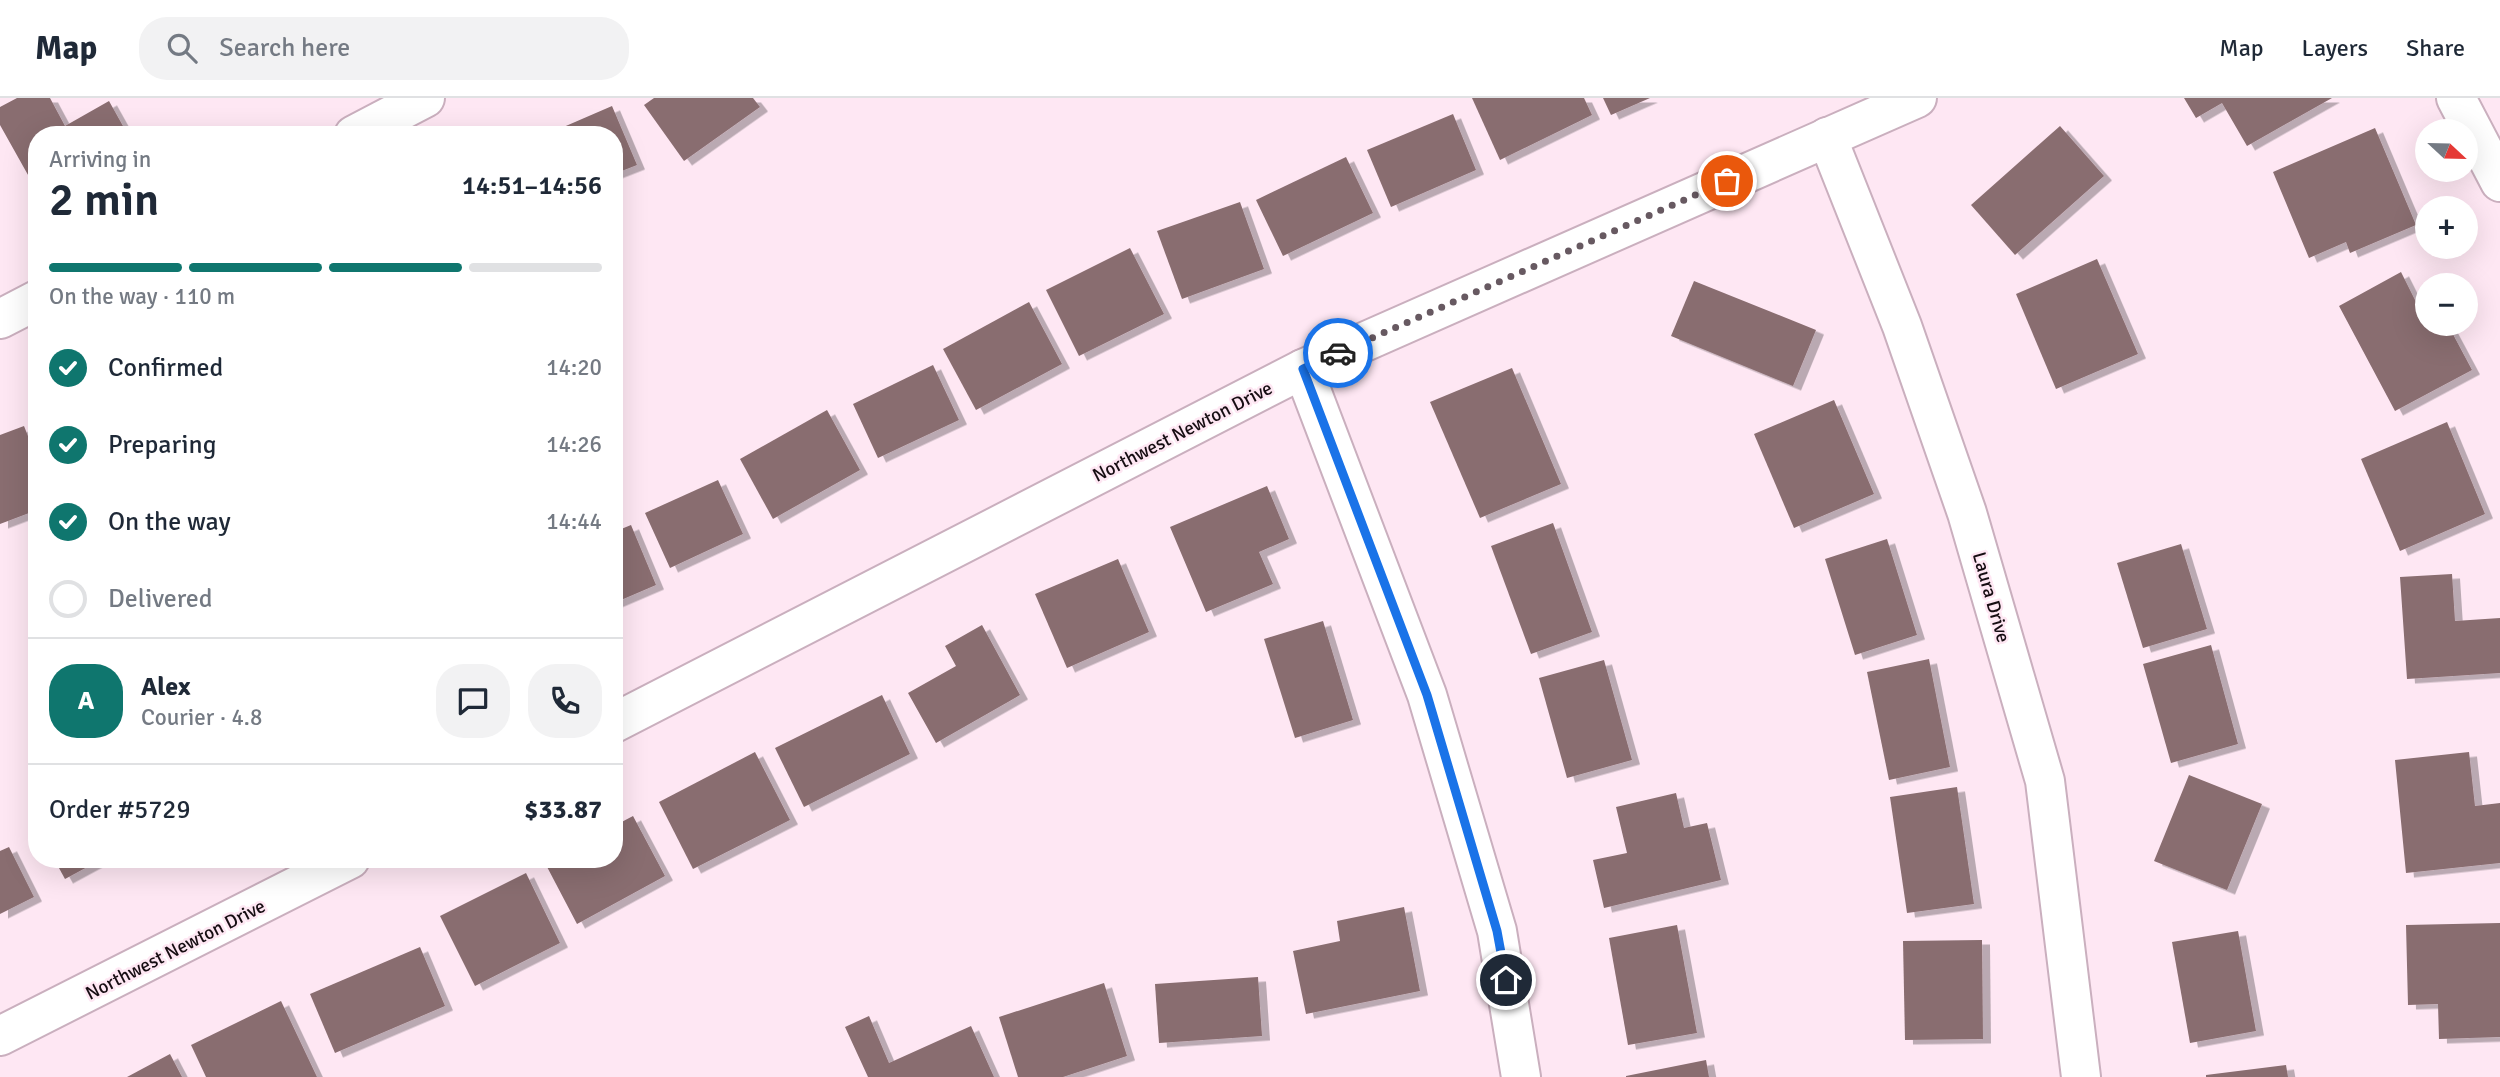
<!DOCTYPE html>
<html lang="en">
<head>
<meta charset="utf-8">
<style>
  body { margin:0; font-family:Signika,sans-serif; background:#f2f2f3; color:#1f2937; height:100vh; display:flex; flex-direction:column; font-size:26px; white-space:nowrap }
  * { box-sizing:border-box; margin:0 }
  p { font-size:23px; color:#747a83 }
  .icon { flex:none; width:38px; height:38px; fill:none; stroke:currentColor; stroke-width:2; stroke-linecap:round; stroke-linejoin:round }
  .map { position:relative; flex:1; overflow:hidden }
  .sheet { position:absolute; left:28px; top:28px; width:595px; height:742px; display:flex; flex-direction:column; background:#fff; border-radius:28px; box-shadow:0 7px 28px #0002 }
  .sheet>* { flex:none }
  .needle { width:46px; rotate:112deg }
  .buttons { position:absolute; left:2415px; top:21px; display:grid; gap:14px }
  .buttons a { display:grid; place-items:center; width:63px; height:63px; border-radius:50%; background:#fff; box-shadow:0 7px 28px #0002; font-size:35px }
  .pin { position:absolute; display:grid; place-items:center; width:60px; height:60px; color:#fff; margin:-30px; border:4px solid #fff; border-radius:50%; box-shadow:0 2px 7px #0007 }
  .courier { position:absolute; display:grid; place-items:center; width:70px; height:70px; margin:-35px; border:5px solid #1a73e8; border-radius:50%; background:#fff; color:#222; box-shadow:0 2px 9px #0007 }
  .head em { font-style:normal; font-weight:600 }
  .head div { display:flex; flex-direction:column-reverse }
  .head { display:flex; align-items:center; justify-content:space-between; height:119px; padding:0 21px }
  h1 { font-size:46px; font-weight:600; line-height:52px }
  .bar { display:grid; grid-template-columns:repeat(4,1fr); gap:10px 7px; align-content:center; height:84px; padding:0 21px }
  .bar i { height:9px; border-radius:5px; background:#e0e1e3 }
  .bar .selected { background:#0f766e }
  .bar p { grid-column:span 4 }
  .line { display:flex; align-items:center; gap:18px; padding:0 21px; border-top:2px solid #e0e1e3 }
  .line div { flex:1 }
  .round { display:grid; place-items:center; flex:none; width:74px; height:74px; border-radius:28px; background:#f2f2f3 }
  ol { padding:0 21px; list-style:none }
  li { display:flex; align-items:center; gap:21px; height:77px }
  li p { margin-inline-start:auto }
  li .icon { padding:7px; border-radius:50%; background:#0f766e; color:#fff; stroke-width:4 }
  li:last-child { color:#747a83 }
  li i { width:38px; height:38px; border:4px solid #e0e1e3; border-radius:50% }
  header { display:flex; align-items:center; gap:42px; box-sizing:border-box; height:98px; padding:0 35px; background:#fff; border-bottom:2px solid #e0e1e3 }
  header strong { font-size:33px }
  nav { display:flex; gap:38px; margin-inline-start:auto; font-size:24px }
  .search { width:490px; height:63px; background:#f2f2f3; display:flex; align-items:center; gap:18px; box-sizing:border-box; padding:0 24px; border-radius:28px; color:#747a83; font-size:26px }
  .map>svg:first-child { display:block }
</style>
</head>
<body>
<header>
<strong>Map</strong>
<div class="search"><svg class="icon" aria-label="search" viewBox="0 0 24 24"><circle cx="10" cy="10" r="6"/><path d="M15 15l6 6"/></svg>Search here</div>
<nav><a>Map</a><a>Layers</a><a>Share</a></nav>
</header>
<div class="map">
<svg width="2500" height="979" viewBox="0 0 2500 979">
  <defs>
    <filter id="shadow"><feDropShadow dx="8" dy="4.5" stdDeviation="0" flood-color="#0004"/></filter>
  </defs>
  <rect width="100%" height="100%" fill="#fee7f3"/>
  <!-- building -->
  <g fill="#896d70" filter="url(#shadow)">
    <polygon points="17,0 50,0 65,28 109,3 128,37 37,37 37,93 0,27 0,9"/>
    <polygon points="654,0 753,0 760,9 684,63 644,7"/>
    <polygon points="1472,0 1584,0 1592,17 1500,62"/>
    <polygon points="1603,0 1650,0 1611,17"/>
    <polygon points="2184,0 2332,0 2247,48 2222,5 2196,20"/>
    <polygon points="612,8 637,67 614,76 614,37 545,37"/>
    <polygon points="1453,16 1476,72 1391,109 1367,52"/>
    <polygon points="2060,28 2104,78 2015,157 1971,107"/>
    <polygon points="2375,30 2416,127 2350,155 2346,144 2309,160 2273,74"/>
    <polygon points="1346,59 1373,115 1283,158 1256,102"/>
    <polygon points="1240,104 1264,171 1182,201 1157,133"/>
    <polygon points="1130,150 1164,216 1079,258 1046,192"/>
    <polygon points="2097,161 2138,256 2056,291 2016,196"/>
    <polygon points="2401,174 2427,226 2434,235 2448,227 2472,272 2395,313 2339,208"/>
    <polygon points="1694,183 1816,232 1793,288 1671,238"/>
    <polygon points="1029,204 1062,266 976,312 943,251"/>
    <polygon points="933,267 959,322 878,360 853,306"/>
    <polygon points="1512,270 1561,386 1480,420 1430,304"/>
    <polygon points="1834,302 1874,396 1794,430 1754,336"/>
    <polygon points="827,312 860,372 773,421 740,361"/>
    <polygon points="2447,324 2485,416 2400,453 2361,361"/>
    <polygon points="24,328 37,361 37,412 0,426 0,337"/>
    <polygon points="718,382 743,436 670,470 645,415"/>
    <polygon points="1267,388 1289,441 1259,454 1273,486 1206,514 1170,429"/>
    <polygon points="1553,425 1592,534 1531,556 1491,448"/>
    <polygon points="631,427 656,487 614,505 614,434"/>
    <polygon points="1887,441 1917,537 1855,557 1825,461"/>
    <polygon points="2181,446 2207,531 2143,550 2117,465"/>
    <polygon points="1118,461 1149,534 1067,570 1035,496"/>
    <polygon points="2452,476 2455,523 2500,520 2500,575 2407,581 2400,479"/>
    <polygon points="1323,523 1353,622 1295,640 1264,541"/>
    <polygon points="982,527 1020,597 936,645 908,595 956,568 945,548"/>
    <polygon points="2211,547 2238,646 2171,665 2143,566"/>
    <polygon points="1929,561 1950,669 1889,682 1867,574"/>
    <polygon points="1604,562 1632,662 1567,680 1539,580"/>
    <polygon points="882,597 910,656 804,709 775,650"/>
    <polygon points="755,654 790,722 693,771 659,704"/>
    <polygon points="2469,654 2475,708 2500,705 2500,765 2406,775 2395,662"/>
    <polygon points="2189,677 2262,706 2227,792 2154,763"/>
    <polygon points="1957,689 1974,806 1907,815 1890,699"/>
    <polygon points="1676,695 1684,730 1707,725 1721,782 1604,810 1593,762 1627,755 1616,709"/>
    <polygon points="633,718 665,778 577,826 545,765 552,761 614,761 614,728"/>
    <polygon points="9,749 34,799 0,816 0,753"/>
    <polygon points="54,761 102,761 65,781"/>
    <polygon points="526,775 560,845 475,888 440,818"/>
    <polygon points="1404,809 1420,893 1306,916 1293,853 1340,843 1337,823"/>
    <polygon points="2500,825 2500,939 2439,941 2438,906 2408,907 2406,827"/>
    <polygon points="1677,827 1697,935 1628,947 1609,840"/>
    <polygon points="2238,833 2256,933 2190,945 2172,844"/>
    <polygon points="1982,842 1983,941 1905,942 1903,843"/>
    <polygon points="420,849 445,908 335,955 310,896"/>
    <polygon points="1258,879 1262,938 1159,945 1155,886"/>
    <polygon points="1104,885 1127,958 1063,979 1018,979 999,919"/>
    <polygon points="281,903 317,979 206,979 191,947"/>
    <polygon points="869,918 889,965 971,928 994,979 868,979 845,929"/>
    <polygon points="170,956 182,979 127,979"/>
    <polygon points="1706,962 1709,979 1626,979 1626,978"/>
    <polygon points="2286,967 2288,979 2206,979 2206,977"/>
  </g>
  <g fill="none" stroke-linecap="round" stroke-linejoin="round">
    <!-- minor casing -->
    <g stroke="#caafbe" stroke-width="42">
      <g id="minor">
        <polyline points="2456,0 2500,84"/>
        <polyline points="354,37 425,0"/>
        <polyline points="1827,39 1902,228 1967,415 2045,683 2081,979"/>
        <polyline points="0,221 37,202"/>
        <polyline points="1303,271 1427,597 1497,833 1521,979"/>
        <polyline points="614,625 1303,271 1917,0"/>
        <polyline points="0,938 350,761"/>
      </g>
    </g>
    <!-- minor -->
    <use href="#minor" stroke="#fff" stroke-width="38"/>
  </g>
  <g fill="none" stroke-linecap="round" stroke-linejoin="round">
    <!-- done -->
    <polyline stroke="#675961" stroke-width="7" stroke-dasharray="0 12.6" points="1338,255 1727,83"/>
    <!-- route -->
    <polyline stroke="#1a73e8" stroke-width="9" points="1338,255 1303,271 1427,597 1497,833 1506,882"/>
  </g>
  <g text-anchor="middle" stroke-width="5" stroke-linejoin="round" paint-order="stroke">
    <!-- street labels -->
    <g font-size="19" fill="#160d12" stroke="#fee7f3">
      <text transform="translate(1182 333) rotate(-27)" y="7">Northwest Newton Drive</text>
      <text transform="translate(1992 499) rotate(74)" y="7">Laura Drive</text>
      <text transform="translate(175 851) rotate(-27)" y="7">Northwest Newton Drive</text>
    </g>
  </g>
</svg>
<div class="buttons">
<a><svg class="needle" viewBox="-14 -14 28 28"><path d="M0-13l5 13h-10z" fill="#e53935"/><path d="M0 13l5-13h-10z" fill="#747a83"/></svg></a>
<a>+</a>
<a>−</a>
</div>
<div class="pin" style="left:1727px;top:83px;background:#ea580c"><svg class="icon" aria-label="bag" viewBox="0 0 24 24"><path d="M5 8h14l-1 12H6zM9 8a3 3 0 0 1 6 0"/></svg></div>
<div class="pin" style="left:1506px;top:882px;background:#1f2937"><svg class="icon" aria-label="home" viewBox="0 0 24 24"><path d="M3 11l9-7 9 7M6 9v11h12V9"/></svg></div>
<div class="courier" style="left:1338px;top:255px"><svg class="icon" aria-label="car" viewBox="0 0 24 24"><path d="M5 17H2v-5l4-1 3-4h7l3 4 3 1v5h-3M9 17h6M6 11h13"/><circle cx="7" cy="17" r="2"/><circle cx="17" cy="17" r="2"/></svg></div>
<section class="sheet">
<div class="head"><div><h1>2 min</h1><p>Arriving in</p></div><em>14:51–14:56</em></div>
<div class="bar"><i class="selected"></i><i class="selected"></i><i class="selected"></i><i></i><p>On the way · 110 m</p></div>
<ol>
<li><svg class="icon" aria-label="check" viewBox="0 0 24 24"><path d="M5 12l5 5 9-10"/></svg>Confirmed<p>14:20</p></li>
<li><svg class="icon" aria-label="check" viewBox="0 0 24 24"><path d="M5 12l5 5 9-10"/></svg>Preparing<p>14:26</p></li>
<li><svg class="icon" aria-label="check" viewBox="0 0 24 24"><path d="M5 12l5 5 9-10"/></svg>On the way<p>14:44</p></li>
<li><i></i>Delivered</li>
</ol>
<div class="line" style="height:126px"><b class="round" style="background:#0f766e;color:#fff">A</b><div><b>Alex</b><p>Courier · 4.8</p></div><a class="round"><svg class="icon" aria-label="chat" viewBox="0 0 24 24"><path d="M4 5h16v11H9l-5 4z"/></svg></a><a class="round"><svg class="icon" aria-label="phone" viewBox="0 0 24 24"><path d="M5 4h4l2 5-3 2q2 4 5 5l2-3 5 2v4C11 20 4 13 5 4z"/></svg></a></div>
<div class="line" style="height:91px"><div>Order #5729</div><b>$33.87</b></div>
</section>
</div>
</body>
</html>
